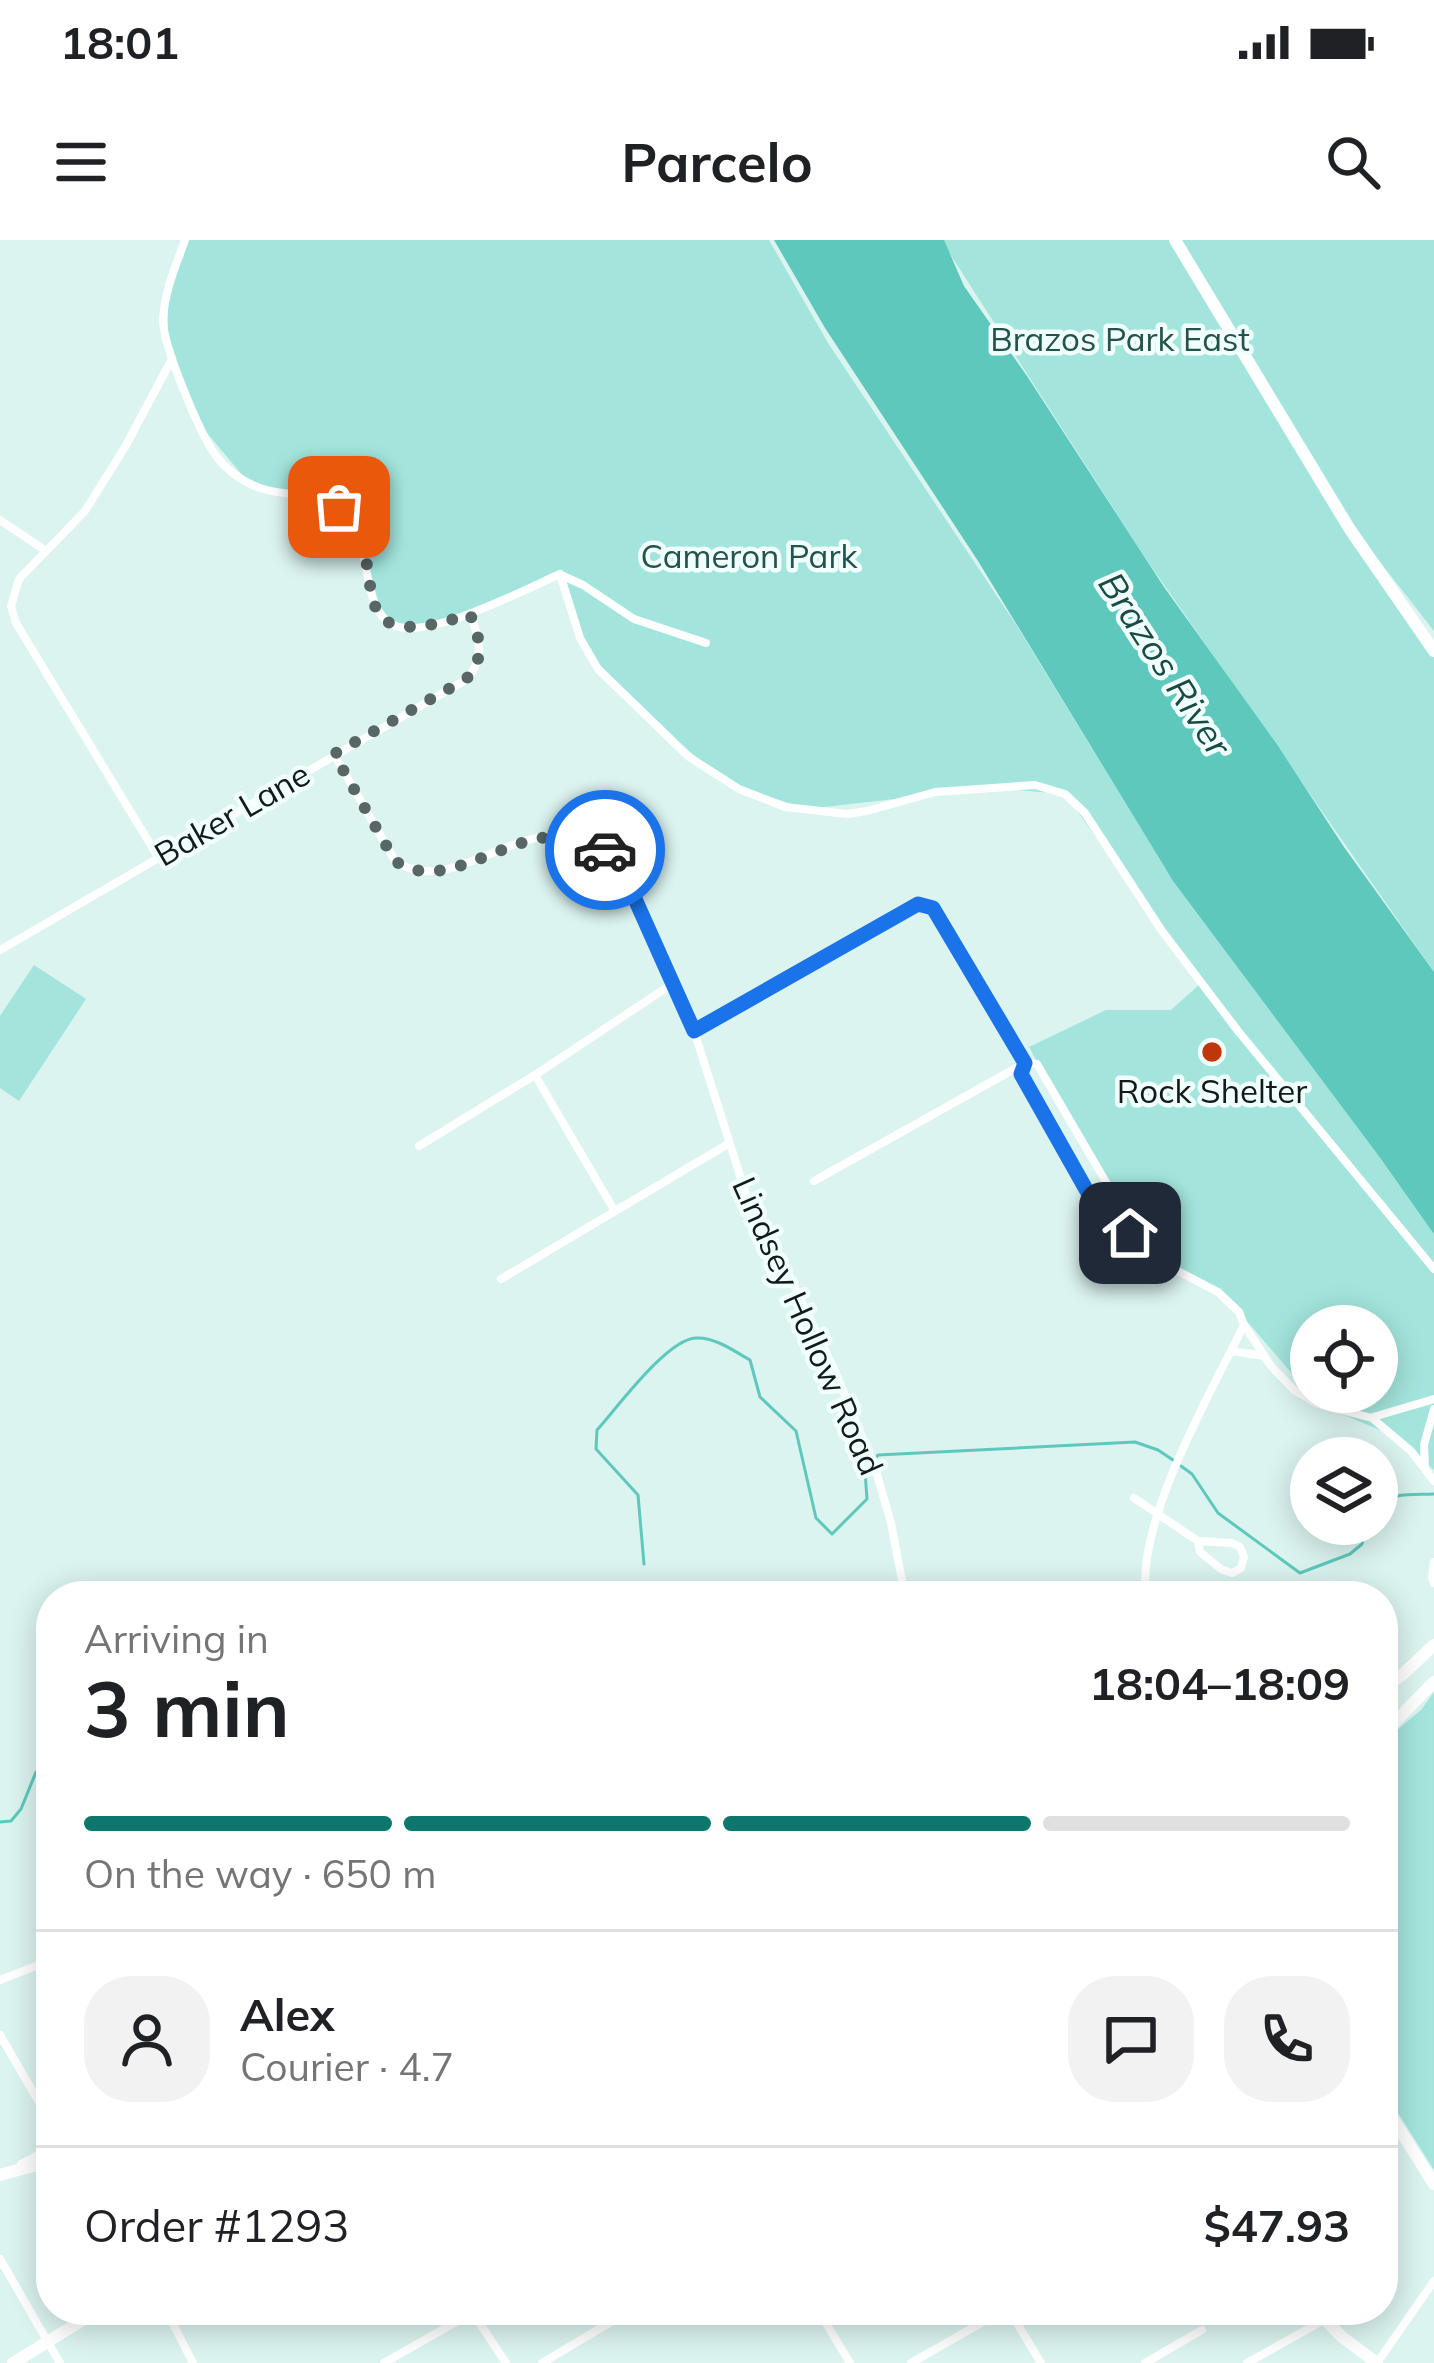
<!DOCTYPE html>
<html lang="en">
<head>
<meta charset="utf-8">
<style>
  body { margin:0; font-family:Mulish,sans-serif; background:#f2f2f2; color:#202124; height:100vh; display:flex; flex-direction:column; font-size:45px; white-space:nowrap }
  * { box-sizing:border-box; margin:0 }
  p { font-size:39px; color:#757577 }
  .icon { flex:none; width:66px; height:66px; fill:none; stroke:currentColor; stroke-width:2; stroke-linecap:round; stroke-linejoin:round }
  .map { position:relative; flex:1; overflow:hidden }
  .drawer { position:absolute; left:36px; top:1341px; width:1362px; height:744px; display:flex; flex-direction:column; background:#fff; border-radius:48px; box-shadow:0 6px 30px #0003 }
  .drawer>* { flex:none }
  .controls { position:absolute; left:1290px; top:1065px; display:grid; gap:24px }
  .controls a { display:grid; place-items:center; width:108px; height:108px; border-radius:50%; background:#fff; box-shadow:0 6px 30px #0003; font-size:60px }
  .pin { position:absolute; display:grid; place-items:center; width:102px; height:102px; color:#fff; margin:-51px; border-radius:24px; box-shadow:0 6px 18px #0006 }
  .courier { position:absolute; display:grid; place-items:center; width:120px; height:120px; margin:-60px; border:9px solid #1a73e8; border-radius:50%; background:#fff; color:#222; box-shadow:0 3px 15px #0007 }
  .head em { font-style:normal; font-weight:700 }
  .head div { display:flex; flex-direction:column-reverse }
  .head { display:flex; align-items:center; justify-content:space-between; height:204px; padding:0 48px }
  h1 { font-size:78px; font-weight:700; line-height:90px }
  .bar { display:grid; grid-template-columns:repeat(4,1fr); gap:18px 12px; align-content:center; height:144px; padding:0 48px }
  .bar i { height:15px; border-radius:9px; background:#e0e0e0 }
  .bar .active { background:#0f766e }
  .bar p { grid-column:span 4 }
  .line { display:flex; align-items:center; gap:30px; padding:0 48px; border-top:3px solid #e0e0e0 }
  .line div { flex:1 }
  .round { display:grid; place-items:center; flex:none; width:126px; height:126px; border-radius:48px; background:#f2f2f2 }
  .status { display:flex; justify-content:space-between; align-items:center; height:84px; padding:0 60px; background:#fff; direction:ltr }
  .status svg { height:33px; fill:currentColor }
  header { display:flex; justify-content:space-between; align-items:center; height:156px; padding:0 48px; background:#fff; font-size:54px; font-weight:700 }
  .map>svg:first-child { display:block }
</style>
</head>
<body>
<div class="status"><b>18:01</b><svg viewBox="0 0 49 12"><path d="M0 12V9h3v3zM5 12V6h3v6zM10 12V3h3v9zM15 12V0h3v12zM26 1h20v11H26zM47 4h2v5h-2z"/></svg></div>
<header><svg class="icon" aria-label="menu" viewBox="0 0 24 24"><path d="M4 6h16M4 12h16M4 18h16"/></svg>Parcelo<svg class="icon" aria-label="search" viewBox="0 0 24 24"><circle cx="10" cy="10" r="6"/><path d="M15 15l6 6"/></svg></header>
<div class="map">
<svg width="1434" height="2123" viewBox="0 0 1434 2123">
  <rect width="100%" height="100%" fill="#dbf4f0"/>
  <!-- green -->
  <g fill="#a3e5dc" fill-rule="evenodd">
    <path d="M185,0H769L828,103L1017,386L1167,631L1434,990V1230L1394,1196L1318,1164L1239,1072L1124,985L1029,807L1106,770H1171L1201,743L1065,554L993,548L806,569L727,542L642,473L586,411L560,334L470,374L400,388L375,365L364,316L345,272L309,258L249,243L201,186L168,109V52ZM1311,1086H1377V1152H1311Z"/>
    <polygon points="941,0 1434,0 1434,391 1373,313 1434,409 1434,732 1146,319"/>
    <polygon points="34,725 86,759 19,861 0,848 0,776"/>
    <polygon points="1434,1452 1434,1930 1383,1849 1383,1502 1421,1470"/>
  </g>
  <!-- water -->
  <polygon fill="#5ec8bd" points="774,0 944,0 964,46 1027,136 1164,347 1276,503 1344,607 1434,732 1434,994 1381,919 1173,641 978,321 825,88"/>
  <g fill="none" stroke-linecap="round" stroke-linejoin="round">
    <!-- stream -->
    <g stroke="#5ec8bd" stroke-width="3">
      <polyline points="1181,1226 1192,1234 1218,1273 1300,1333 1350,1314 1362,1304 1366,1284"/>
      <path d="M1377,1268C1390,1251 1414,1255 1434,1254"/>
      <path d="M644,1324L638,1255L596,1209L597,1190C617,1168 667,1099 696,1098C715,1097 734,1111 750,1120L760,1157L796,1191L816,1278L832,1294L867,1259L865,1232L878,1215L1135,1202L1158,1210L1173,1220"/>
      <polyline points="501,1356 503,1352 528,1347 579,1356"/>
      <polyline points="0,1582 11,1581 21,1569 36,1532 51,1529"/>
    </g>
    <!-- street -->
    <g stroke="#fff" stroke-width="8">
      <path d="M185,0C176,25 164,53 163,80C163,106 200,194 216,216C227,230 243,242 260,248C287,258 325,250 346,273C373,302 359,373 396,386C430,399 526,349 560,334"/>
      <polyline points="0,280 46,311"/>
      <polyline points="560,334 580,398 598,429 689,517 739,549 785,567 847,574 867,571 935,552 1035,545 1065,554 1085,573 1162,691 1238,791 1434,1029"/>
      <polyline points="561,335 583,345 634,379 706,403"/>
      <path d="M334,514L395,621C459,666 539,546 616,620L696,797L751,970L787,1031L834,1129L876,1231L891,1283L905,1356"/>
      <polyline points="158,617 16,383 11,366 19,339 85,271 125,207 172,119"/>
      <path d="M0,710L467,439C485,418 480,399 470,374"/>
      <path d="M693,791L918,665L933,668L1018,813L1025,823L1037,824L1124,973C1124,991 1137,1004 1149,1016L1218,1052L1239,1072L1244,1085L1271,1126L1294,1150L1318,1164L1372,1178L1411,1211L1434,1241"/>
      <path d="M1025,823L1021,834L1096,967C1105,978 1110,985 1124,985"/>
      <polyline points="535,835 614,970"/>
      <polyline points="419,906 535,835 672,744"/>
      <polyline points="814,941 1025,823"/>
      <polyline points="501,1039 728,904"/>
      <polyline points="1231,1111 1264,1116"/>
      <polyline points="1373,1177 1434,1159"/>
      <polyline points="1425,1228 1424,1205 1434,1169"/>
      <polyline points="1134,1258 1198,1301 1232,1303 1240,1307 1244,1317 1241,1328 1232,1333 1221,1329 1200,1312 1198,1301"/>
      <polyline points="1434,1322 1432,1338 1434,1343"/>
      <path d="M1146,1356C1136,1282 1210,1154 1243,1087"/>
      <polyline points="0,1740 46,1722"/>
      <polyline points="0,1795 51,1883"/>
      <polyline points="21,1924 51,1908"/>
      <polyline points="0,2019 60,2123"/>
      <polyline points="166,2070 193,2123"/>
      <polyline points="471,2070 506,2123"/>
      <polyline points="818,2070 850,2123"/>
      <polyline points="1009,2070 1041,2123"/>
      <polyline points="384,2123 477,2070"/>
      <polyline points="542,2123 631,2070"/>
      <polyline points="911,2123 1004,2070"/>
      <polyline points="1145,2123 1202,2090"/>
      <polyline points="1247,2123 1324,2080"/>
      <polyline points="1377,2123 1434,2041"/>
    </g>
    <!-- secondary -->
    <g stroke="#fff" stroke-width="12">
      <polyline points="1175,0 1349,288 1434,411"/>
      <polyline points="1383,1449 1402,1435 1434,1405"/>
      <polyline points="1383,1494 1434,1442"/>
      <polyline points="1383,1863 1434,1944"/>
      <polyline points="0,1935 33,1926 51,1925"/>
      <polyline points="1316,2070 1342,2097 1377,2123"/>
      <polyline points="13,2123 99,2070"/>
    </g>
  </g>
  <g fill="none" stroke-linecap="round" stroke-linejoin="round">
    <!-- done -->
    <path stroke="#586765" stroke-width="12" stroke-dasharray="0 21.6" d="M339,267C400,324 325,422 470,374C480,399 486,418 466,439L334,514L395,621C456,663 529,561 605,610"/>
    <!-- route -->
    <path stroke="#1a73e8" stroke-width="15" d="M605,610L616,620L631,650L694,791L918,664L933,668L1025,823L1021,834L1096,967C1105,978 1110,985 1124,985L1130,993"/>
  </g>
  <!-- markers -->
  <circle fill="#bf3709" stroke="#f0fffc" stroke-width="4.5" cx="1212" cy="812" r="12"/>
  <g text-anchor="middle" stroke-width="9" stroke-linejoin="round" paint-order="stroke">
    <!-- park labels -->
    <g font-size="33" fill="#24534d" stroke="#f0fffc">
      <text x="1120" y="111">Brazos Park East</text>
      <text x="749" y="328">Cameron Park</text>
    </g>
    <!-- street labels -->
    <g font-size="33" fill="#121b1a" stroke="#f0fffc">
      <text transform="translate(232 574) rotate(-30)" y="12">Baker Lane</text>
      <text transform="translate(808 1086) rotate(66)" y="12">Lindsey Hollow Road</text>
    </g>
    <!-- poi labels -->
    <g font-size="33" fill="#121b1a" stroke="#f0fffc">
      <text x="1212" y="863">Rock Shelter</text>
    </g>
    <!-- water labels -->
    <g font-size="36" font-style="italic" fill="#1a4a45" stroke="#f0fffc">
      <text transform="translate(1165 424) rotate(57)" y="13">Brazos River</text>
    </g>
  </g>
</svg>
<div class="controls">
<a><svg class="icon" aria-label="locate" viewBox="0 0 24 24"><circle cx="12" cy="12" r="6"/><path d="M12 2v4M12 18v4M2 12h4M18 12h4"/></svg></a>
<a><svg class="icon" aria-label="layers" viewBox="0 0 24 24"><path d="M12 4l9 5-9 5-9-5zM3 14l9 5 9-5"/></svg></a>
</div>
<div class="pin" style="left:339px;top:267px;background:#ea580c"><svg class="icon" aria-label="bag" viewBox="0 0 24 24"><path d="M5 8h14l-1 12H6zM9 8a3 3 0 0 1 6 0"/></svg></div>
<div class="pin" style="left:1130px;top:993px;background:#1f2937"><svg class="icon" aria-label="home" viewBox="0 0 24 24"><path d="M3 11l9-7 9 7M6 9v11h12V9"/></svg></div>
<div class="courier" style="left:605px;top:610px"><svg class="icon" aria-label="car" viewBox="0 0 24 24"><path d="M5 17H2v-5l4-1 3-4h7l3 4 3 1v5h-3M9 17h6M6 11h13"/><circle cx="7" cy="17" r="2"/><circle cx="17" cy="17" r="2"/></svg></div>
<section class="drawer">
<div class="head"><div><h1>3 min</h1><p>Arriving in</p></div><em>18:04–18:09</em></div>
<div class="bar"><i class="active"></i><i class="active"></i><i class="active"></i><i></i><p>On the way · 650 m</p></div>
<div class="line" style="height:216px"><a class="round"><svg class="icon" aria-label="person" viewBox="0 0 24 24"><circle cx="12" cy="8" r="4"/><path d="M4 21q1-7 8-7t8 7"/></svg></a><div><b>Alex</b><p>Courier · 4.7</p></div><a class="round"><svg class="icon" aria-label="chat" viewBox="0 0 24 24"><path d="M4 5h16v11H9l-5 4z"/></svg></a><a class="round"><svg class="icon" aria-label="phone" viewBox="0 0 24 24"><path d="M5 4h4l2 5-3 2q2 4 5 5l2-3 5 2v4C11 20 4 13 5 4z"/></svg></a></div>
<div class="line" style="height:156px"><div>Order #1293</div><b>$47.93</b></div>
</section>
</div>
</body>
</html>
